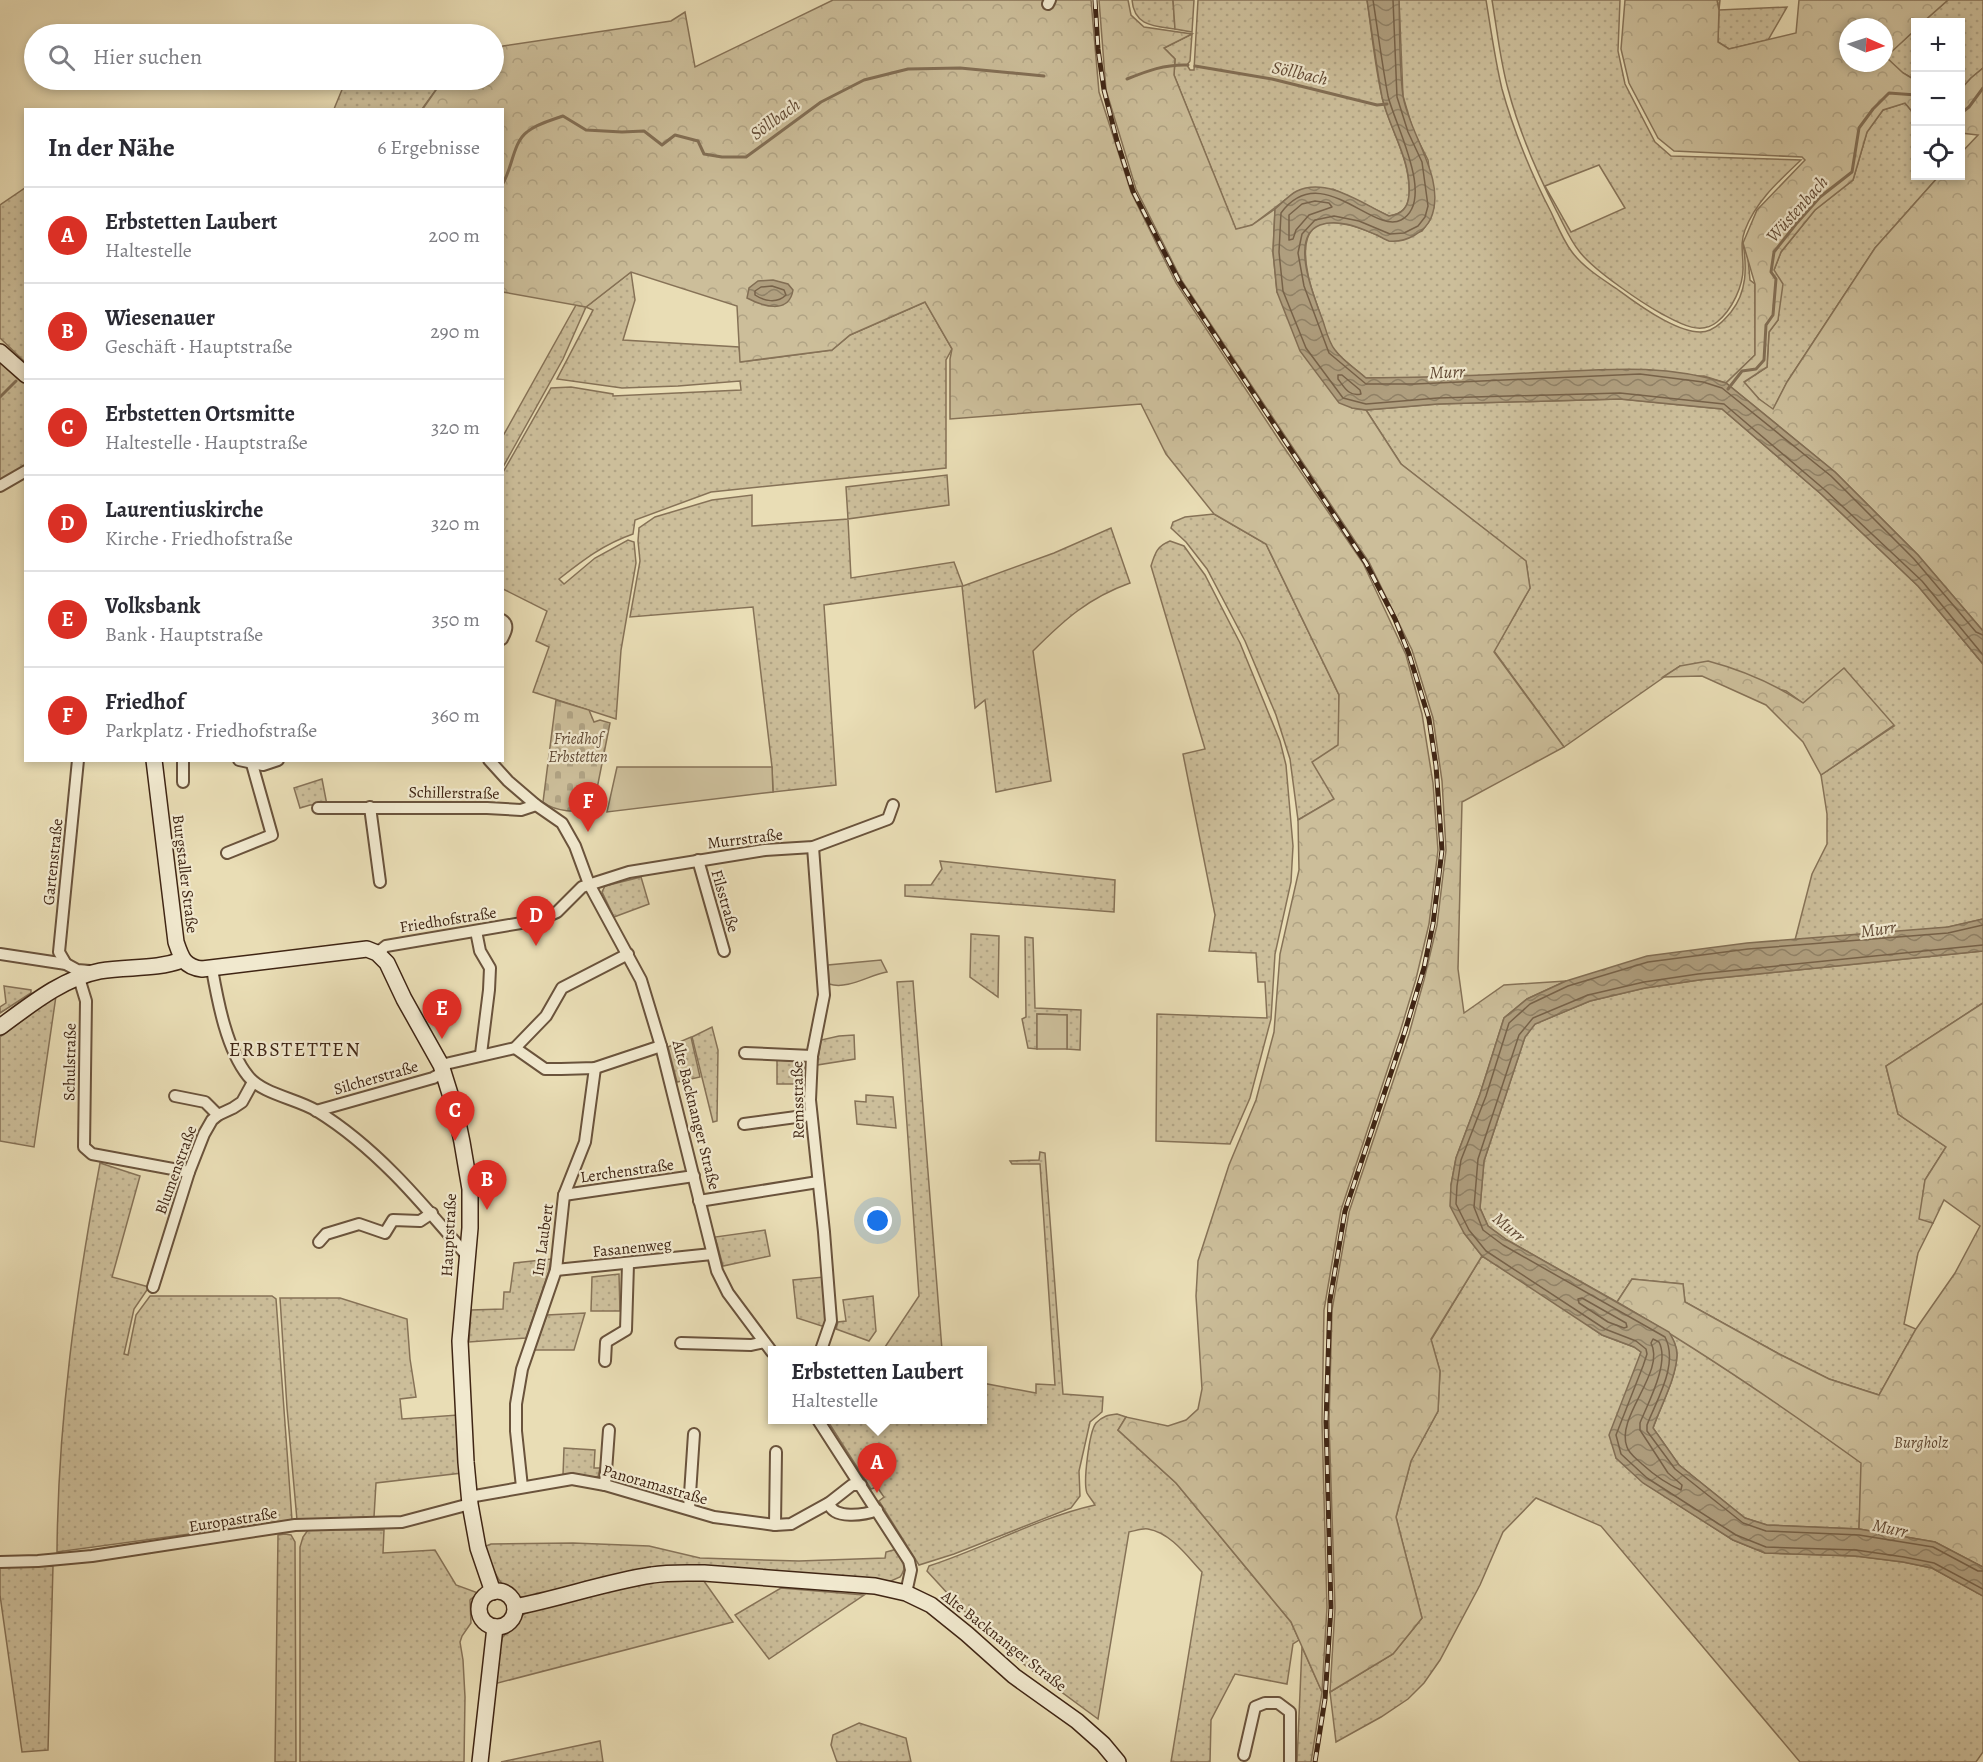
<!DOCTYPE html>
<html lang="de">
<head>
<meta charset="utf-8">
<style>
	:root { --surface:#fff; --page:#f7f7f7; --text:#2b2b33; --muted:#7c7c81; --line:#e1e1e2; --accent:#d93025 }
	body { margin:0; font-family:Alegreya,serif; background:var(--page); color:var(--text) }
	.controls { position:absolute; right:18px; top:18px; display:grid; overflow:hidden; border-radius:0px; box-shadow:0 3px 9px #0003 }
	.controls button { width:54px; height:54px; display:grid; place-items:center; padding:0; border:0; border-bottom:2px solid var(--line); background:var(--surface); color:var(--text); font:30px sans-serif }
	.compass { position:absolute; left:1839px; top:18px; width:54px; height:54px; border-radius:50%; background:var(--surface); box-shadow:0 3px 9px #0003; rotate:93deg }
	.you { position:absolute; left:878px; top:1221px; width:21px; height:21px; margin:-15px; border:4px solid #fff; border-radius:50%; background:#1a73e8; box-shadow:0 0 0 9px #1a73e833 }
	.badge { display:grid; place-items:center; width:39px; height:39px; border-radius:50%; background:var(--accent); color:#fff; font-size:20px; font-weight:700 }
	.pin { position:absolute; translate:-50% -50px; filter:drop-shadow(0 2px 3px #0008) }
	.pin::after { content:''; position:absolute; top:32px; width:21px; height:18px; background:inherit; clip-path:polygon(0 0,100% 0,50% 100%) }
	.popup { position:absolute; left:768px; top:1346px; width:219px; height:78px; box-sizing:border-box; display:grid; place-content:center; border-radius:0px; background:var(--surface); filter:drop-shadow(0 2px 4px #0005); font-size:20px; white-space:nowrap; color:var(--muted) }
	.popup b { font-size:22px; color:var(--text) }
	.popup::after { content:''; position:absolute; left:50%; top:100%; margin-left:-12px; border:12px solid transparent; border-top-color:var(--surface) }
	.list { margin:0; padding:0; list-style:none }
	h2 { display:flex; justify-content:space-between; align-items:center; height:78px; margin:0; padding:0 24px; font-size:26px }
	h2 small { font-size:20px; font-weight:400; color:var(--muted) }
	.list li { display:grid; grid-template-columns:39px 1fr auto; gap:18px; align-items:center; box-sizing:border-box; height:96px; padding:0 24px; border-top:2px solid var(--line) }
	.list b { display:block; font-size:22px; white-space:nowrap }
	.list p { margin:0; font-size:20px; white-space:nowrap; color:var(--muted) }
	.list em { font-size:20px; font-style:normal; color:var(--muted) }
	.icon { flex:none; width:33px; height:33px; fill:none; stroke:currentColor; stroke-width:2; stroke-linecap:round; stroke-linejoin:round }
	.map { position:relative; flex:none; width:1983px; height:1762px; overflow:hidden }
	.search { position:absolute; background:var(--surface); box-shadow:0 3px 9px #0003; left:24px; top:24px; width:480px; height:66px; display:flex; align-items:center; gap:15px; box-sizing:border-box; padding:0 21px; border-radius:33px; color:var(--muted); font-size:22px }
	.panel { position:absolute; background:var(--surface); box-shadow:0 3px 9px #0003; left:24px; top:108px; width:480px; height:654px; border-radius:0px }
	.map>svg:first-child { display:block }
	.grass { fill:url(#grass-dots); stroke:#867257; stroke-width:1.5; fill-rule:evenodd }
	.forest { fill:url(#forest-crowns); stroke:#867257; stroke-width:1.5; fill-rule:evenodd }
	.cemetery { fill:url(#cemetery-stones); stroke:#867257; stroke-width:1.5 }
	.green { fill:#ccbe9a; stroke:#867257; stroke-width:1.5 }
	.water { fill:url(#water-waves); stroke:#826e54; stroke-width:1.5 }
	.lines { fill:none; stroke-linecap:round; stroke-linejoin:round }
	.shore { stroke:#776249; stroke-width:1.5 }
	.stream { stroke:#826e54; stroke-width:3 }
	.street-casing { stroke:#6a533c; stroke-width:14 }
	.secondary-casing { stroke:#3f2514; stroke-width:18 }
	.street { stroke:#f1e9cf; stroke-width:10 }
	.secondary { stroke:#f1e9cf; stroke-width:15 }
	.rail-casing { stroke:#3f2514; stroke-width:5 }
	.rail { stroke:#f1e9cf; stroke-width:3; stroke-dasharray:9; stroke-linecap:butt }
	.labels { text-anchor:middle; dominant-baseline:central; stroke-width:4.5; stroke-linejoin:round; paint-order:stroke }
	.park-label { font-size:16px; font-style:italic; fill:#624b36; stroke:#f1e9cf }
	.street-label { font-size:16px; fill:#3f2514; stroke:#f1e9cf }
	.water-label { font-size:18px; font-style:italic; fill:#614934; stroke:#f1e9cf }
	.quarter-label { font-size:20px; letter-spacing:1.5px; fill:#3f2514; stroke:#f1e9cf }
</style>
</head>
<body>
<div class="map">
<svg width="1983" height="1762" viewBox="0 0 1983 1762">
	<defs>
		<pattern id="grass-dots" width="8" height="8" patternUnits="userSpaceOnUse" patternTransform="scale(1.5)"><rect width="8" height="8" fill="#ccbe9a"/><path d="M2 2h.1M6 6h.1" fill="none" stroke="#b0a384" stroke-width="1.8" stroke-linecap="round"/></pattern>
		<pattern id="forest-crowns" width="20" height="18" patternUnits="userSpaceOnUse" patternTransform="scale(1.5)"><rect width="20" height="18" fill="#ccbe9a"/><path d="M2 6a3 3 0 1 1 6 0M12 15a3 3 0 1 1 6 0" fill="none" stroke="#b0a384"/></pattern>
		<pattern id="cemetery-stones" width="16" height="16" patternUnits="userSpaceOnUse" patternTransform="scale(1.5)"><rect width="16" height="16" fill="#ccbe9a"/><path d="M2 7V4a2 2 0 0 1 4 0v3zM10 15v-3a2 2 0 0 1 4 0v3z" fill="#b0a384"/></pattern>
		<pattern id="water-waves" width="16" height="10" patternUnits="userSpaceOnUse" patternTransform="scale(1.5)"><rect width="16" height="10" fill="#af9e7e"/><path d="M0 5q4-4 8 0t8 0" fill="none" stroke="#908166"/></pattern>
	</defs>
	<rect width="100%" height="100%" fill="#e9ddb5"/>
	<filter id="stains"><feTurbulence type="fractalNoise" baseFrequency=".00333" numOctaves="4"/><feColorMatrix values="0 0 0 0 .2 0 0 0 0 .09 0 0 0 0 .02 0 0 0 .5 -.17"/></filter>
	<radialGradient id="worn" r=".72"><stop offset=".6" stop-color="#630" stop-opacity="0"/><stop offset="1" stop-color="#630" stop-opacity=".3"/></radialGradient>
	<g class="grass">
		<path d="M 1132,0 L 1173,0 L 1175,29 C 1154,26 1134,26 1132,0 Z"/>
		<path d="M 1198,0 L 1367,0 C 1372,33 1375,69 1383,101 C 1392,132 1411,162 1409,195 C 1408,208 1402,214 1389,216 L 1333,189 L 1285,200 L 1252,225 L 1236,230 L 1174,75 L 1175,59 L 1164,48 L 1192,34 L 1190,61 L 1187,65 L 1190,70 L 1194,70 Z"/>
		<path d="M 1399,0 L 1486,0 C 1491,30 1495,60 1502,89 C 1513,129 1532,176 1551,212 C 1557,225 1563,240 1572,252 C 1583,267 1602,279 1617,289 C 1636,303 1686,341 1710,330 C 1719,326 1725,319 1731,312 C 1747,292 1747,268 1743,243 L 1748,258 L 1750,280 L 1755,284 L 1755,355 L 1726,383 L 1704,376 L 1365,378 C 1356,369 1342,360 1334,350 C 1326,339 1321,315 1316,302 C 1307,277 1290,217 1337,223 C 1356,225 1373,233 1390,241 L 1422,231 L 1430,220 L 1434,207 L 1428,160 L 1413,130 L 1403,96 Z"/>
		<path d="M 1492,0 L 1620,0 L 1618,51 L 1625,84 L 1655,142 L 1671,156 L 1801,160 C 1779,181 1756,201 1745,230 C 1740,243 1743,253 1743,266 C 1744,285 1732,310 1717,322 C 1700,336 1679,323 1662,314 C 1642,303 1593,270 1579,251 C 1570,240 1564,225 1557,212 C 1537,173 1519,131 1508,89 C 1500,60 1497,29 1492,0 ZM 1599,165 L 1625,208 L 1571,232 L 1545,186 Z"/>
		<polygon points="1717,0 1720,0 1719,10 1787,7 1768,40 1729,49 1718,42 1719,10"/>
		<polygon points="1948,0 1983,0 1983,68 1971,78 1961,89 1960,22 1923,22"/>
		<polygon points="1915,30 1915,80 1903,73 1885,57"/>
		<polygon points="346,80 443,80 422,109 334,109"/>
		<polygon points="1905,103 1915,115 1916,176 1939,176 1875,248 1787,382 1773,410 1759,399 1744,382 1767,367 1769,332 1778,320 1774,270 1781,252 1815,210 1853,180 1867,132 1883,110"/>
		<polygon points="25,188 25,362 0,338 0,205"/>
		<path d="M 631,272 L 635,300 L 623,340 L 739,347 L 741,362 L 832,350 L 850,335 L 925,302 L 952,349 L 946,360 L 946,468 L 711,492 L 635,520 L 633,534 C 604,544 583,560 559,579 L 564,584 L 595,558 L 628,540 L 634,542 L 636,563 L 621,650 L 616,719 L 533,692 L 549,647 L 536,641 L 547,611 L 503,589 L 502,474 L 551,388 L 571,387 L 613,394 L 613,396 L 741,390 L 740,381 L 678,386 L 622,388 L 557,379 L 593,310 L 586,307 L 563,359 L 503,467 L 503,436 L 576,305 L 586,307 Z"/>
		<polygon points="0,359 26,381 25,467 0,481"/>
		<polygon points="1620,399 1722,409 1821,494 1918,586 1983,664 1983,919 1944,928 1795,940 1812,874 1827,844 1827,814 1821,775 1894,726 1803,703 1786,691 1680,666 1564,747 1494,651 1530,588 1526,562 1401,464 1366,410 1438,404"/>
		<path d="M 947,475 L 949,505 L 848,519 L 851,578 L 954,562 L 963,586 L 1054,553 L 1111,528 L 1130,583 C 1088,598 1064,620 1033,651 L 1051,781 L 996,792 L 985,700 L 975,708 L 962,586 L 824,605 L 836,785 L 773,792 L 772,767 L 753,607 L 630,617 L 640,561 L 638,541 L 639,528 L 655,517 L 712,500 L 752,495 L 752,526 L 848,519 L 846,487 Z"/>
		<polygon points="1214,514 1266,544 1339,695 1339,745 1334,799 1298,820 1290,759 1276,715 1245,641 1207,569 1186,542 1171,528 1173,522 1185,517"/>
		<path d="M 1170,541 L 1184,546 L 1194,560 L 1205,575 L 1240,643 L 1280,741 L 1286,765 L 1293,846 L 1291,882 L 1275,954 L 1271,1019 L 1250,1098 L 1230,1144 L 1156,1141 L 1157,1014 L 1267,1018 L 1265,982 L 1258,982 L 1256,953 L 1209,951 L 1215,915 L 1183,754 L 1205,749 L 1151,566 C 1155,553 1157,546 1170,541 Z"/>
		<polygon points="322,779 327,805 310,805 300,808 294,788"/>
		<polygon points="940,861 1115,880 1114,912 905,896 905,885 931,885 942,869"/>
		<polygon points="641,877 649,904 614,917 602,892 605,886"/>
		<polygon points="971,934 999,936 998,997 970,977"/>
		<polygon points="1025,937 1033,938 1035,1008 1081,1010 1080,1050 1067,1049 1067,1015 1037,1014 1037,1049 1028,1048 1022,1019 1026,1017"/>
		<polygon points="1983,951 1983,1003 1886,1066 1898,1114 1946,1147 1925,1180 1920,1218 1933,1223 1918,1253 1904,1324 1916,1329 1879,1395 1829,1379 1779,1354 1685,1302 1683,1284 1632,1279 1617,1302 1507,1240 1488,1226 1480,1208 1484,1161 1525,1037 1535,1024 1590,1001 1645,988 1699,980"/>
		<polygon points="913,981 942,1350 883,1350 919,1296 897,982"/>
		<polygon points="4,986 31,990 31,993 0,1013 0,1007 6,1003"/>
		<polygon points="56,996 34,1147 0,1141 0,1037"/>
		<polygon points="712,1027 718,1050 717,1121 713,1122 692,1037"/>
		<polygon points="854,1035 855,1059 817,1065 821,1040 839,1036"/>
		<polygon points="691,1037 700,1077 677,1082 668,1047"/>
		<polygon points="777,1060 806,1062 805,1084 777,1084"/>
		<polygon points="866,1095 893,1097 896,1128 857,1124 855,1101 866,1102"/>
		<polygon points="1040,1152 1045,1153 1063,1394 1103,1397 1102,1412 1090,1422 1079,1471 1080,1496 1071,1508 954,1554 919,1565 879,1501 884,1497 877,1487 871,1489 827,1420 982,1420 982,1383 1036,1393 1036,1384 1055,1385 1040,1164 1012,1164 1010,1161 1039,1160"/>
		<path d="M 100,1163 L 140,1176 L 112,1277 L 149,1287 L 134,1309 L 124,1354 L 128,1355 L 136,1315 L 150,1296 L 272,1296 L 276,1299 L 292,1520 L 57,1552 C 58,1421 76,1291 100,1163 Z"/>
		<polygon points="765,1230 770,1256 723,1266 715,1237"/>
		<polygon points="1482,1256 1568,1310 1602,1335 1634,1347 1641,1352 1616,1458 1644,1483 1733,1540 1765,1553 1856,1556 1903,1562 1932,1568 1983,1596 1983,1752 1976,1762 1800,1762 1601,1526 1536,1498 1503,1532 1480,1585 1440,1660 1424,1683 1408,1699 1381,1717 1336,1742 1330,1692 1393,1654 1422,1618 1396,1517 1411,1461 1438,1411 1440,1371 1431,1340"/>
		<polygon points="551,1259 549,1271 526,1338 469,1342 471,1310 503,1309 504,1292 510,1292 514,1263"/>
		<polygon points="619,1274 620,1311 591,1311 592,1277"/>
		<polygon points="824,1277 827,1310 825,1327 797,1318 793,1280"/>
		<polygon points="873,1296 876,1331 869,1341 836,1329 838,1322 846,1321 843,1300"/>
		<polygon points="280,1298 340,1298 407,1319 410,1359 416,1397 400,1399 402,1419 458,1415 462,1473 376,1483 374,1517 297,1520 287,1408"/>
		<polygon points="585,1313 574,1350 534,1350 547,1315"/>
		<path d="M 1669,1332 L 1769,1397 L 1862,1463 L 1859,1529 L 1767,1525 L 1745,1518 L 1679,1465 L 1653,1428 C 1661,1405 1676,1379 1677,1355 C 1677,1346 1673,1339 1669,1332 Z"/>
		<path d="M 1117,1414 L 1126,1417 L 1118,1430 L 1176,1483 L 1291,1622 L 1299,1640 L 1293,1644 L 1287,1684 L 1235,1674 L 1211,1720 L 1210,1762 L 1171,1762 L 1202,1572 C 1187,1556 1171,1533 1148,1529 C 1142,1528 1135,1531 1129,1532 L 1098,1719 L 1014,1657 L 961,1608 L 927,1571 L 929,1566 C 985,1548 1037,1518 1095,1505 C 1093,1501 1089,1497 1087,1493 C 1083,1483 1089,1432 1096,1423 C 1103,1416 1108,1415 1117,1414 Z"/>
		<polygon points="564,1448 595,1450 594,1468 600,1468 598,1477 563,1475"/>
		<polygon points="308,1530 384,1530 383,1553 435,1550 456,1585 478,1593 470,1600 471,1623 462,1636 460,1642 463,1660 465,1697 464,1762 300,1762 300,1547 303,1537"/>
		<polygon points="285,1534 291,1535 295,1542 296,1762 275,1762 278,1535"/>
		<path d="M 573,1543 L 649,1546 L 700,1558 L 799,1561 L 885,1558 L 886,1552 L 897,1549 C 903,1560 908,1566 900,1577 L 891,1581 L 698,1568 L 527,1598 C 501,1595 491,1569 486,1546 L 491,1544 Z"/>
		<polygon points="53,1566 48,1750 22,1752 0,1595 0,1567"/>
		<polygon points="701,1577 733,1622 494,1684 502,1638 524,1614 544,1606 627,1583"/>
		<polygon points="781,1588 864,1595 769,1659 735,1615"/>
		<polygon points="1302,1647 1322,1692 1311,1762 1297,1762"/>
		<polygon points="859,1723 906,1738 911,1762 837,1762 831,1745 833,1735"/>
		<polygon points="600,1741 603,1762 501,1762"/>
	</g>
	<g class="forest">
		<polygon points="833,0 1091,0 1099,92 1131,192 1176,283 1281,443 1363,563 1406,655 1422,714 1433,783 1438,850 1429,924 1416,979 1400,1032 1341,1210 1324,1310 1322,1422 1327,1607 1322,1692 1291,1622 1176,1483 1118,1430 1126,1417 1168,1426 1186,1420 1198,1409 1202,1389 1196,1296 1198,1261 1229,1165 1256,1100 1274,1032 1280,954 1299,870 1298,820 1334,799 1312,762 1338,745 1339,695 1266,544 1214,514 1166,454 1141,404 950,419 950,359 952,349 925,302 850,335 832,350 740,362 737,306 631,272 586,307 503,292 502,110 422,110 443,80 494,80 494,51 503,46 671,21 685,12 695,67"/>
		<polygon points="1099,0 1128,0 1131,15 1144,27 1192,34 1164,48 1175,59 1174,75 1236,229 1252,225 1275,209 1273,252 1277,292 1352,408 1366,410 1401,464 1526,561 1530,588 1494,652 1564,747 1462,802 1458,969 1464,1013 1504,985 1566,981 1527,999 1504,1018 1480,1094 1456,1158 1451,1185 1464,1233 1482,1256 1431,1339 1440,1371 1438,1411 1411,1461 1396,1517 1422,1618 1393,1654 1330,1692 1335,1608 1329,1422 1332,1310 1349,1212 1409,1034 1424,980 1437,925 1446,850 1442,781 1433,718 1412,650 1369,562 1182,281 1136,189 1106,90"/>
		<polygon points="1173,0 1194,0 1192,32 1175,29"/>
		<path d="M 1625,0 L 1717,0 L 1719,10 L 1718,42 L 1729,49 L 1796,33 L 1799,0 L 1948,0 L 1923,22 L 1916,22 L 1915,30 L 1886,57 L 1903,73 L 1915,80 L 1915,115 L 1905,103 L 1883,110 L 1867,132 L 1853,180 L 1815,210 L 1781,252 L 1774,270 L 1783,284 L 1778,320 L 1769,332 L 1767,367 L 1744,382 L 1759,399 L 1773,409 L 1787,382 L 1875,248 L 1939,176 L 1960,176 L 1961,153 L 1978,135 L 1961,133 L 1961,89 L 1971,78 L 1983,68 L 1983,631 L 1918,555 L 1835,472 L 1726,383 L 1755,355 L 1755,284 L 1743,243 L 1757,210 L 1805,160 L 1802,157 L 1674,151 L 1658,138 L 1629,83 L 1621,49 ZM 1848,27 L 1884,27 L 1884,63 L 1848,63 Z"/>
		<path d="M 1708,661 C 1742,670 1773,683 1803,703 L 1844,668 L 1894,725 L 1821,775 L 1803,742 L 1766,705 L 1702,676 L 1663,677 L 1680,666 Z"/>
		<path d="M 1983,1003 L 1983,1567 L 1935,1542 L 1859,1529 L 1861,1463 C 1782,1406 1702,1351 1617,1302 L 1632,1279 L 1683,1284 L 1685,1302 L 1779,1354 L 1829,1379 L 1879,1395 L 1916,1329 L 1955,1273 L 1980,1226 L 1944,1200 L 1933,1223 L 1919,1219 L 1925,1180 L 1946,1147 L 1898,1114 L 1886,1066 Z"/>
	</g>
	<path class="cemetery" d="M 556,700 L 589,710 L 594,722 L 600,720 L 610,723 L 593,809 C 575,812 558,813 543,802 Z"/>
	<g class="green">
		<polygon points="617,767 772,767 773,792 607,812"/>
		<path d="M 881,960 L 887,972 C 869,975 848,990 829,984 L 828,965 Z"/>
		<polygon points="1037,1014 1067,1015 1067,1049 1037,1049"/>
	</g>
	<g class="water">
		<path d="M 1367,0 L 1399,0 C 1400,30 1399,66 1403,96 C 1409,134 1447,179 1431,218 C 1425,232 1406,243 1389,241 C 1386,240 1381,237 1377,235 C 1360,228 1339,218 1320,225 C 1288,237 1315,299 1323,321 C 1326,330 1329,343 1335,350 C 1343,361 1356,369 1366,378 C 1427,378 1488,375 1549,372 C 1610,369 1666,364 1726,383 L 1835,472 L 1918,555 L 1983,631 L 1983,664 L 1918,586 L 1821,494 L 1722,409 L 1620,399 L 1438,404 L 1366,410 L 1352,408 L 1339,403 L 1300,351 L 1277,292 L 1273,252 L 1275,209 C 1281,204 1289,195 1297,191 C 1327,177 1363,204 1389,216 C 1402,214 1408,208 1409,195 C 1412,160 1389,129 1382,97 C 1376,65 1372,32 1367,0 Z"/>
		<path d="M 773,280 L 788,284 L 793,290 C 789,315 762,306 747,298 L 749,288 L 758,281 Z"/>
		<path d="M 1983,919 L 1983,951 L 1699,980 L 1645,988 L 1590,1001 L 1535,1024 L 1525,1037 L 1484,1161 L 1480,1208 L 1488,1226 L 1507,1240 L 1669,1332 C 1673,1339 1677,1346 1677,1355 C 1676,1379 1661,1405 1653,1428 L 1679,1465 L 1745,1518 L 1767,1525 L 1859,1529 L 1935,1542 L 1983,1567 L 1983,1596 L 1932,1568 L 1903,1562 L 1855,1556 L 1765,1553 L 1733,1540 L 1643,1483 L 1616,1458 L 1609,1435 L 1641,1352 L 1634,1347 L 1602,1335 L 1482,1256 L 1464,1233 L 1450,1206 L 1451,1185 L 1456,1158 L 1480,1094 L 1504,1018 L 1527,999 L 1566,981 L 1647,956 L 1747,943 L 1948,927 Z"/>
	</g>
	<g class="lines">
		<g class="shore">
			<path d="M 1373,0 C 1378,32 1382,64 1388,96 C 1394,123 1437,201 1401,220 C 1373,235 1321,159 1281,213 L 1279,252 L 1283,291 L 1306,348 L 1343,398 L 1366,404 L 1438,398 L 1620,393 L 1724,404 L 1825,490 L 1922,581 L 1983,655"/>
			<polyline points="1393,0 1397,97 1408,132 1422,162 1428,206 1425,217 1418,226 1404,233 1390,234 1359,221 1334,216 1315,220 1302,234 1298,253 1304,286 1329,353 1366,384 1415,384 1640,374 1703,382 1722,388 1831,476 1914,559 1976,632 1983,635"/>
			<polygon points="1315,201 1329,203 1332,207 1309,215 1296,230 1293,239 1289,240 1289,215 1302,204"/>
			<path d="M 772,286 L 784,290 L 786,295 C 777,304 764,301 755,295 L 755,291 L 761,287 Z"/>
			<path d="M 1338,375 L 1342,375 L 1360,390 L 1361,394 C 1349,397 1344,387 1338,379 Z"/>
			<polyline points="1983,925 1948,933 1748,949 1648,962 1568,986 1530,1004 1509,1023 1486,1096 1461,1160 1457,1186 1456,1204 1469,1230 1486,1251 1605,1329 1636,1341 1646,1349 1647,1354 1643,1366 1616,1435 1621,1454 1647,1478 1736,1535 1766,1547 1856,1550 1904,1557 1934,1563 1983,1589"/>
			<path d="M 1983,945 L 1698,974 L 1644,982 L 1588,995 L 1533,1018 L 1519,1035 L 1478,1159 L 1474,1207 L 1483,1230 L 1503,1245 L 1665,1337 C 1679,1364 1657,1399 1647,1425 L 1647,1431 L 1675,1469 L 1743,1523 L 1766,1531 L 1859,1535 L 1933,1547 L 1978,1571 L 1983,1571"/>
			<polygon points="1582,1298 1626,1323 1627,1327 1624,1328 1608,1322 1579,1303 1578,1299"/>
			<path d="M 1653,1339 L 1659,1342 C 1670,1363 1648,1403 1640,1423 L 1640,1430 L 1668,1473 L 1682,1485 L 1681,1490 C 1667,1484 1653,1474 1642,1464 C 1637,1459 1629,1454 1627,1447 C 1615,1417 1666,1372 1651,1343 Z"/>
		</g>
		<g class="stream">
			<polyline points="1195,66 1272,79 1377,105 1387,104"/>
			<path d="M 1127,79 C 1147,71 1165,64 1188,65"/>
			<polyline points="1960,114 1969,107 1983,88"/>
			<path d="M 502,185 C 512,170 513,142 527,132 C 536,124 552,120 563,116 L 586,130 L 622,132 L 644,131 L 662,145 L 675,135 L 698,141 L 704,154 L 722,157 L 746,157 L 821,102 L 864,80 L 908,69 L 960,68 L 1044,76"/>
			<polyline points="1728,389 1742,371 1756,369 1764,360 1766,325 1773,315 1776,279 1771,272 1774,252 1796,224 1820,197 1852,172 1859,128 1873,109 1889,93 1916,95"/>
			<polyline points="0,397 16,381"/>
		</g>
		<defs>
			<g id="street">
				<polyline points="1048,4 1050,0"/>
				<polyline points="0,486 26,471"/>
				<path d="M 502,620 C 510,625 505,633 502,639"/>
				<polyline points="239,760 263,765 278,760"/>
				<polyline points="489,760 508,781 536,805 562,823 575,846 589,884 641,980 661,1046 717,1271 728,1293 772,1352"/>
				<polyline points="183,782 183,760"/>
				<polyline points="370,807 380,882"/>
				<polyline points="318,808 487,808 521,810 536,805"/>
				<polyline points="813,847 824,995 812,1056 810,1100 824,1232 831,1321 821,1350"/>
				<polyline points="227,853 272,835 252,764"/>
				<polyline points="698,860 724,951"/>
				<polyline points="476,931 480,951 490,968 489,990 481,1054"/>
				<polyline points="377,953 386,946 539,920 557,912 582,887 629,872 765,850 813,847 888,819 893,805"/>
				<polyline points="0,954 66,964 77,970 90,971"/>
				<polyline points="66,964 59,952 78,760"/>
				<path d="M 212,969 C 218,1003 227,1050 248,1076 C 262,1094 298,1099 317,1111 C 377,1148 423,1204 468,1257"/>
				<polyline points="79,978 86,1001 84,1147 92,1154 189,1172"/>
				<polyline points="515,1048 545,1069 561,1069 595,1068 661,1046"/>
				<polyline points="745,1053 812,1056"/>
				<polyline points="441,1065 515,1048 546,1016 562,988 628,954"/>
				<polyline points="175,1096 205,1102 218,1115"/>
				<polyline points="316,1111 433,1078 444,1072"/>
				<polyline points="744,1124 811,1115"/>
				<polyline points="564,1195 694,1176"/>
				<polyline points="699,1201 818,1182"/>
				<polyline points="319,1242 326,1234 359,1224 385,1233 393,1220 420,1221 432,1213"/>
				<polyline points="556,1270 712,1254"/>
				<polyline points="153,1287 189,1172 204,1134 212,1120 218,1115 233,1108 242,1102 253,1082"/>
				<polyline points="681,1343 751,1345 764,1342"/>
				<polyline points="605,1361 606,1342 626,1330 628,1264"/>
				<polyline points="818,1420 909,1561 911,1570 906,1593"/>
				<polyline points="605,1485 609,1430"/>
				<polyline points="522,1487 516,1431 516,1404 522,1369 556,1270 564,1195 585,1142 595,1068"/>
				<polyline points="469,1497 572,1479 605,1485 714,1517 775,1525 791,1524 829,1503 852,1485 861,1485"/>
				<path d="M 829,1503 C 833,1520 865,1515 877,1510"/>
				<polyline points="689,1509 694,1434"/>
				<polyline points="775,1525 776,1452"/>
				<polyline points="0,1562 38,1561 92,1556 295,1525 402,1522 470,1504"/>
				<polyline points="1244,1755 1255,1707 1265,1703 1278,1703 1290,1712 1290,1762"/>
			</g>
			<g id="secondary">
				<polyline points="0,352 26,375"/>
				<path d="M 154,760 L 176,942 C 181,957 184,967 202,969 L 367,949 L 377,953 L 387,963 L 404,999 L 441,1065 L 456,1113 L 462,1142 L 470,1189 L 470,1228 L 460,1341 L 466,1462 L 470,1504 L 478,1548 L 493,1592"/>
				<path d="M 0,1027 C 30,1005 63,978 100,971 C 128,966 155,970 182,960"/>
				<circle cx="497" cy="1609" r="18"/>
				<path d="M 515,1607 C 561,1598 606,1582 652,1575 C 669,1572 687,1573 704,1573 L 875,1586 L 906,1593 L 931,1605 L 967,1634 L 1014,1676 L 1077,1721 L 1103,1744 L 1118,1762"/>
				<polyline points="480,1762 495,1627"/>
			</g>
		</defs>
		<use href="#street" class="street-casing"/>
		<use href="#secondary" class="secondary-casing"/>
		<use href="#street" class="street"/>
		<use href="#secondary" class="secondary"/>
		<defs>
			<polyline id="rail" points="1095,0 1098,49 1104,90 1117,141 1133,191 1179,281 1366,563 1395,619 1409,654 1429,719 1436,766 1442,850 1433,924 1424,968 1405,1031 1345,1211 1330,1300 1326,1422 1331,1607 1325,1699 1315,1762"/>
		</defs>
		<use href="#rail" class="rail-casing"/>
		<use href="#rail" class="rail"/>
	</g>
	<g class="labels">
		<g class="park-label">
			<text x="578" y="739">Friedhof<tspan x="578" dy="18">Erbstetten</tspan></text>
			<text x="1921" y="1443">Burgholz</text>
		</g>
		<g class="street-label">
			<text transform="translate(454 793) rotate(1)">Schillerstraße</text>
			<text transform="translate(745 839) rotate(-7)">Murrstraße</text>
			<text transform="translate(53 862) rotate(-84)">Gartenstraße</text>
			<text transform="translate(185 874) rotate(83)">Burgstaller Straße</text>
			<text transform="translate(725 901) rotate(74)">Filsstraße</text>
			<text transform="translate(448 920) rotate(-9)">Friedhofstraße</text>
			<text transform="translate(70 1062) rotate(-89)">Schulstraße</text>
			<text transform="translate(376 1078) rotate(-16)">Silcherstraße</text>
			<text transform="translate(798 1100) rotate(-91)">Remsstraße</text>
			<text transform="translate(696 1115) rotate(76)">Alte Backnanger Straße</text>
			<text transform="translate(176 1170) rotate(-70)">Blumenstraße</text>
			<text transform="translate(627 1171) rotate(-8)">Lerchenstraße</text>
			<text transform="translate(449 1235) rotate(-87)">Hauptstraße</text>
			<text transform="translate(543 1240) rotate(-82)">Im Laubert</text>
			<text transform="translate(632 1248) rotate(-6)">Fasanenweg</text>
			<text transform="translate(655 1485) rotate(16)">Panoramastraße</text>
			<text transform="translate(233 1520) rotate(-9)">Europastraße</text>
			<text transform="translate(1004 1641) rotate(38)">Alte Backnanger Straße</text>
		</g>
		<g class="water-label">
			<text transform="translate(1300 73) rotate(13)">Söllbach</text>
			<text transform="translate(775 119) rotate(-36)">Söllbach</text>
			<text transform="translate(1797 209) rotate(-48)">Wüstenbach</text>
			<text transform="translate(1447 372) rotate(-2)">Murr</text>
			<text transform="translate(1878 929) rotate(-8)">Murr</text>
			<text transform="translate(1509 1227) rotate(40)">Murr</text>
			<text transform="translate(1890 1528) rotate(12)">Murr</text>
		</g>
		<g class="quarter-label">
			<text x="295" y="1049">ERBSTETTEN</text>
		</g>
	</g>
	<rect width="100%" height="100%" filter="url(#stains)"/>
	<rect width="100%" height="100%" fill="url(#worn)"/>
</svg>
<div class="controls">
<button>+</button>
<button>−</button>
<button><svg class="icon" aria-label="locate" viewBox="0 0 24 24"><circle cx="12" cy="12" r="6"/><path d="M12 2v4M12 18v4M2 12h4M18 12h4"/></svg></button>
</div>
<svg class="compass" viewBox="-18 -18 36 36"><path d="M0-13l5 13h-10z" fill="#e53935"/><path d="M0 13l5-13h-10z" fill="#7c7c81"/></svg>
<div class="you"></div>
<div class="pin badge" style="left:877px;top:1493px">A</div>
<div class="popup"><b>Erbstetten Laubert</b>Haltestelle</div>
<div class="pin badge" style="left:487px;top:1210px">B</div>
<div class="pin badge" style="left:455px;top:1141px">C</div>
<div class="pin badge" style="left:536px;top:946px">D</div>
<div class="pin badge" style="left:442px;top:1039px">E</div>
<div class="pin badge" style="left:588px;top:832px">F</div>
<div class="search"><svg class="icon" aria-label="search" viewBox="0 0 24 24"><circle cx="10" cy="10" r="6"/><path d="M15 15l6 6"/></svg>Hier suchen</div>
<section class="panel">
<h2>In der Nähe<small>6 Ergebnisse</small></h2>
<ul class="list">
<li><span class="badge">A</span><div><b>Erbstetten Laubert</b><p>Haltestelle</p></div><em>200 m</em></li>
<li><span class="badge">B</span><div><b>Wiesenauer</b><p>Geschäft · Hauptstraße</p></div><em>290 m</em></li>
<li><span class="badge">C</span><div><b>Erbstetten Ortsmitte</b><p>Haltestelle · Hauptstraße</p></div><em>320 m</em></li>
<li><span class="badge">D</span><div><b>Laurentiuskirche</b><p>Kirche · Friedhofstraße</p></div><em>320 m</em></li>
<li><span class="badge">E</span><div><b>Volksbank</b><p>Bank · Hauptstraße</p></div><em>350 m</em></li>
<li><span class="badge">F</span><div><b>Friedhof</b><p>Parkplatz · Friedhofstraße</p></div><em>360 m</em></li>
</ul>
</section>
</div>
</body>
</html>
